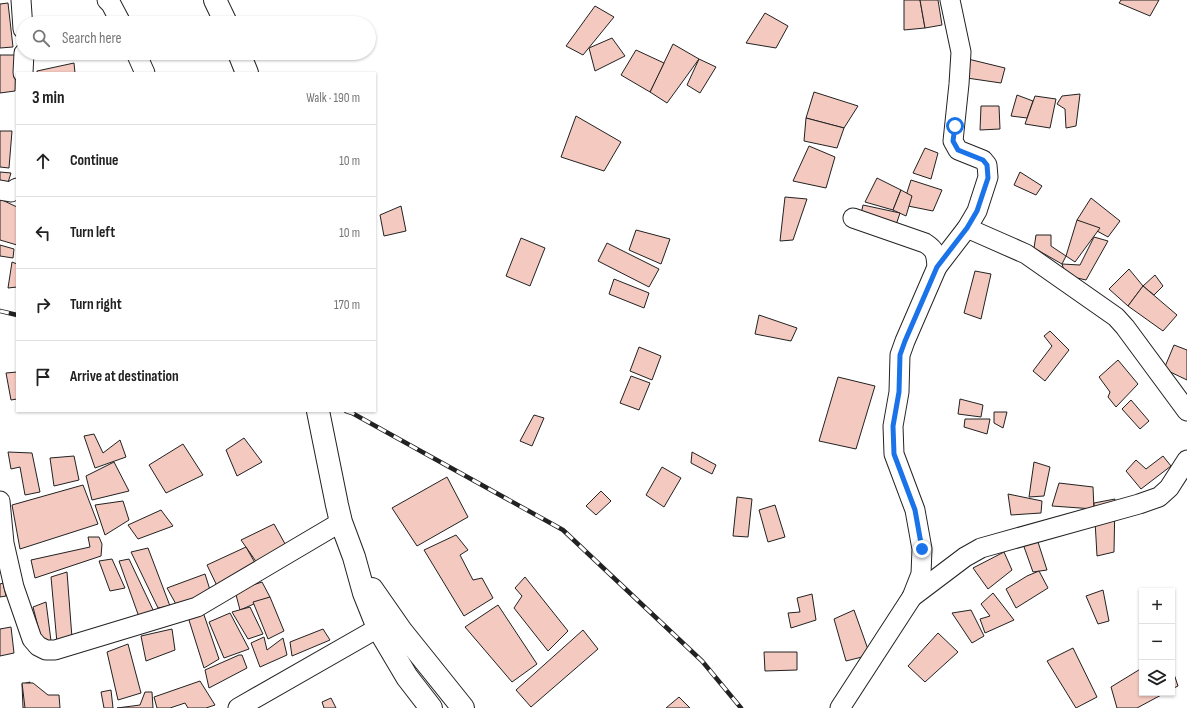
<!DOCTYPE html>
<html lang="en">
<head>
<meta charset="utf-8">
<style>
	:root { --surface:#fff; --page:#f2f2f2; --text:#222; --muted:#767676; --line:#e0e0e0 }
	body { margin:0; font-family:"Sofia Sans Condensed",sans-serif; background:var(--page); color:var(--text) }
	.controls { position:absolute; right:12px; bottom:12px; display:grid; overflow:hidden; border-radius:0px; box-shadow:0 1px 3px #0004 }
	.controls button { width:36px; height:36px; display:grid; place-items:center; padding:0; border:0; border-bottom:1px solid var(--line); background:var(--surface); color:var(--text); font:20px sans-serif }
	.stop { position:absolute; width:12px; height:12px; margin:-9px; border:3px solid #1a73e8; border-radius:50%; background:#fff }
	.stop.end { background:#1a73e8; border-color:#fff; box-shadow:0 1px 4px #0008 }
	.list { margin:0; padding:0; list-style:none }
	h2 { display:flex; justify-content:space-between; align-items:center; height:52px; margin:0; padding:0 16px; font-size:17px }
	h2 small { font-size:13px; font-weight:400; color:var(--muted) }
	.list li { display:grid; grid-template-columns:26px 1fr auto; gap:12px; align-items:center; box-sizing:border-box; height:72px; padding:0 16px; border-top:1px solid var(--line) }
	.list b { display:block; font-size:15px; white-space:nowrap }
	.list em { font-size:13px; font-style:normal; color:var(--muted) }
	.icon { flex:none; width:22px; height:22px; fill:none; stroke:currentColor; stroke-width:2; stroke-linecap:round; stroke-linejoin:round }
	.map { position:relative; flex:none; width:1187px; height:708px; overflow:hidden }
	.search { position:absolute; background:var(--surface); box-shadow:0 1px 3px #0004; left:16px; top:16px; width:360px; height:44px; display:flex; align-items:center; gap:10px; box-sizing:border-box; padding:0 14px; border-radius:22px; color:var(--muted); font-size:15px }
	.panel { position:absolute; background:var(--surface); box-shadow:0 1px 3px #0004; left:16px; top:72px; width:360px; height:340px; border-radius:0px }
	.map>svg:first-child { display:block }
	.building { fill:#f3c9c0; stroke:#222 }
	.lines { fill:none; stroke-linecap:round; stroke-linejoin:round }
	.minor-casing { stroke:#222; stroke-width:21 }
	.major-casing { stroke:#222; stroke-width:24 }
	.minor { stroke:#fff; stroke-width:19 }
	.major { stroke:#fff; stroke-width:22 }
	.rail-casing { stroke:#222; stroke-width:4.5 }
	.rail { stroke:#fff; stroke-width:3; stroke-dasharray:9; stroke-linecap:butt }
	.route { stroke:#1a73e8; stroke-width:5 }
</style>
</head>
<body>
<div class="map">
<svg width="1187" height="708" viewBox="0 0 1187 708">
	<rect width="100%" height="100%" fill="#fff"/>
	<g class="building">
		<polygon points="904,0 920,0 925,28 904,30"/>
		<polygon points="920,0 938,0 942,25 925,28"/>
		<polygon points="1121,0 1159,0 1150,16 1119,3"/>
		<polygon points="8,3 13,47 0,48 0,4"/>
		<polygon points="595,6 614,17 583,55 566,46"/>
		<polygon points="765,13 788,26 776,48 746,43"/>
		<polygon points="612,38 625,56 595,71 589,48"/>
		<polygon points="673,44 699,59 667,103 650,92"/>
		<polygon points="636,50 664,63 650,92 621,75"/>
		<polygon points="0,55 16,55 15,91 0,93"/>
		<polygon points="699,59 716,67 700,93 687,85"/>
		<polygon points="968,59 1005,68 1001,83 960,77"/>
		<polygon points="74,63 75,73 37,73 37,71"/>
		<polygon points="814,92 858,106 844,128 806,118"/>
		<polygon points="1080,94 1076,126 1066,128 1065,109 1057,104 1062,96"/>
		<polygon points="1017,95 1033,101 1027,118 1011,116"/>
		<polygon points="1035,96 1056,99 1050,128 1025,124"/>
		<polygon points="981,106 999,106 1000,129 980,130"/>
		<polygon points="576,116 621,142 604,171 561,157"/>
		<polygon points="806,118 844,128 837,148 804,141"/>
		<polygon points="0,131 12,131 9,168 0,167"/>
		<polygon points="809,146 835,157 826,188 793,181"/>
		<polygon points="925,148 938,153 931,179 913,173"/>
		<polygon points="0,172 11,173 6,189 0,187"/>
		<polygon points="1020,172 1042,186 1036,195 1014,185"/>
		<polygon points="877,178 901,190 893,210 865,202"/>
		<polygon points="911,180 942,190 933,211 903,205"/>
		<polygon points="901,190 912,196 906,216 893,210"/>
		<polygon points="785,197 807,199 793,240 780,241"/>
		<polygon points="1091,198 1120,221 1108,237 1077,220"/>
		<polygon points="0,199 17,207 17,245 0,240"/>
		<polygon points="863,205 900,213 895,228 861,214"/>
		<polygon points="401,206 406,231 384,236 380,215"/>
		<polygon points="1077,220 1100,228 1075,262 1066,256"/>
		<polygon points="636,230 670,239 661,264 629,250"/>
		<polygon points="1036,235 1051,235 1051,246 1066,256 1062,264 1034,248"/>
		<polygon points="1094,237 1108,241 1086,280 1073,277 1064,270 1062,264 1080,265"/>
		<polygon points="521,238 545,248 530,286 506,276"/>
		<polygon points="607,243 659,269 649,287 598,261"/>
		<polygon points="0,245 14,249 13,258 0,256"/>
		<polygon points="12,262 17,264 17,287 8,288"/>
		<polygon points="1129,269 1143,286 1128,306 1109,289"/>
		<polygon points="975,271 991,274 981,319 964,313"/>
		<polygon points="1155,275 1163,286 1154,295 1143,286"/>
		<polygon points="614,279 649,293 644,308 609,294"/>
		<polygon points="1143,286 1177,315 1163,331 1128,306"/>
		<polygon points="759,315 797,328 791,341 755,334"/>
		<polygon points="1050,331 1069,350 1045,381 1033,371 1052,346 1044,336"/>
		<polygon points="1174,345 1187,350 1187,380 1164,369"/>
		<polygon points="639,347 661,356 652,380 630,371"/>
		<polygon points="1118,360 1138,384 1116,407 1108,397 1110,392 1099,377"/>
		<polygon points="17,372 17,399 11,400 6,373"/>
		<polygon points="631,376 650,383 639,410 620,403"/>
		<polygon points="838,377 875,386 856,449 819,441"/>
		<polygon points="960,399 983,405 981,417 958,414"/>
		<polygon points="1131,400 1149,421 1140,429 1122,409"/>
		<polygon points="994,412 1007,412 1003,428 994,423"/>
		<polygon points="534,415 544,418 532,446 520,441"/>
		<polygon points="965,419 990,419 987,434 964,427"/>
		<polygon points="94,434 103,453 120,440 126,457 95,468 84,436"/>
		<polygon points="244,438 262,462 237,476 226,450"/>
		<polygon points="183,444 203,475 166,493 149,465"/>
		<polygon points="8,452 32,453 40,492 25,495 20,467 11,469"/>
		<polygon points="692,452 716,465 712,474 691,463"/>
		<polygon points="74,456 79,480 54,486 50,458"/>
		<polygon points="1163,456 1171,466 1141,489 1126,471 1136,460 1146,469"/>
		<polygon points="114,462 129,491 92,500 86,476"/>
		<polygon points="1034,462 1050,467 1044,496 1029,497"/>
		<polygon points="662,467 681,478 664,507 646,495"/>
		<polygon points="447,477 468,517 417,546 392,508"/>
		<polygon points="1059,483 1093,487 1094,509 1052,506"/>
		<polygon points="83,485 98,524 20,549 12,505"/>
		<polygon points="601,491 611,501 596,515 586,506"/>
		<polygon points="1008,494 1042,501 1041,513 1011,515"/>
		<polygon points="737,497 752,499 748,537 733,536"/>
		<polygon points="1115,499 1114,552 1097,556 1094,503"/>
		<polygon points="123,501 129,520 105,535 95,505"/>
		<polygon points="775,505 785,537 768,542 759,510"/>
		<polygon points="161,510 173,526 138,539 128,525"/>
		<polygon points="274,524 289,551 262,570 241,540"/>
		<polygon points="456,535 468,550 460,555 473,580 482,578 493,598 464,616 424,550"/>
		<polygon points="88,537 99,537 102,544 101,556 35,578 31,560 90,547"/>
		<polygon points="1037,539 1047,570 1033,572 1023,544"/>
		<polygon points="246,547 258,568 218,588 207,565"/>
		<polygon points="148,548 170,606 158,608 131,552"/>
		<polygon points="1004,552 1012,570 988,589 973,568"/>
		<polygon points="112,559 125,588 110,591 99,561"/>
		<polygon points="129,559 155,614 139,617 119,561"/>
		<polygon points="1039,571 1048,588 1016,608 1006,589 1027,576"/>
		<polygon points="67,572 72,638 57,643 51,577"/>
		<polygon points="205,574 211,593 177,606 167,588"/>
		<polygon points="525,577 568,631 548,651 514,608 522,596 515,588"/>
		<polygon points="262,582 270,597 240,610 235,591"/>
		<polygon points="3,583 6,596 0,597 0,584"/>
		<polygon points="1103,590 1109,621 1098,624 1086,596"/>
		<polygon points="993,593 1014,620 985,633 980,619 990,616 981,604"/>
		<polygon points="812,594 816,620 791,628 788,613 800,612 797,598"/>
		<polygon points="270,597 284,631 268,639 253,602"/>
		<polygon points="46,602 51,641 42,642 33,607"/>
		<polygon points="498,605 537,664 512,682 465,627"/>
		<polygon points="250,607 263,634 248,639 232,612"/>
		<polygon points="854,610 870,655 846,661 834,619"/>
		<polygon points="971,610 984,636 972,643 952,613"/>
		<polygon points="203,612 219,659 204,668 188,617"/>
		<polygon points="230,613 249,649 224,658 209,622"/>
		<polygon points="11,627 14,653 0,656 0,629"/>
		<polygon points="172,629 175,650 146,661 141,636"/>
		<polygon points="323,629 330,640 292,656 290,642"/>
		<polygon points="583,630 598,649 531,707 516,690"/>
		<polygon points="938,633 958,652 925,682 908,666"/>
		<polygon points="264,637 267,650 283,638 287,655 260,667 251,643"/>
		<polygon points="128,644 141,693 118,700 107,652"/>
		<polygon points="1073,648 1097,697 1076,708 1047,661"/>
		<polygon points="764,652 797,652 797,670 765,671"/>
		<polygon points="239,655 242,655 247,668 209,688 205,670"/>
		<polygon points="1142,668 1142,693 1165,693 1137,708 1117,708 1111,687"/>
		<polygon points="1172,668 1178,686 1172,689"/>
		<polygon points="200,681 215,705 206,708 188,708 185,703 170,708 157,708 154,697"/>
		<polygon points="30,682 32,708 23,708 22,684"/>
		<polygon points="22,683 33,683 48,695 59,695 60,708 25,708"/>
		<polygon points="111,690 113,708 104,708 101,692"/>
		<polygon points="145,692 152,692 153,708 117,708 140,705"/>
		<polygon points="679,697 690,708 666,708"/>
		<polygon points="331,698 336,708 324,708 322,702"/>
	</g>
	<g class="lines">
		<defs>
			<g id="minor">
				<polyline points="21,0 23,29"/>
				<polyline points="107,0 111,4 121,23"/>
				<polyline points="136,53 145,73"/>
				<polyline points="23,73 24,53"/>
				<polyline points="0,190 11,192 17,188"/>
				<polyline points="967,228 1026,254 1116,317 1125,327 1187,411"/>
				<polyline points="937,267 967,228 977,211 988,177 987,165 983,160 958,150 953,141 959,84 961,52 950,0"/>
				<polyline points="0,501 4,543 14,587 32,639 38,646 46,650 55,650 197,607 341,522"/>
				<polyline points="912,597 965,557 981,548 1139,504 1159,497 1169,488 1187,460"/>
				<polyline points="238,708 378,628"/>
				<path d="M 840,708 L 912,597 L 921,574 L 922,549 L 915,510 L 894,454 L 893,426 L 899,392 L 900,355 L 905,341 L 937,267 C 936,254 936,250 925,243 L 853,218"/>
			</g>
			<g id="major">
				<polyline points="215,0 226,23"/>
				<polyline points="239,53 247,73"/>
				<polyline points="318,411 337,505 341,522 354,557 364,593 378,628 407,677 431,708"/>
				<polyline points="372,589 402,632 463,708"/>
			</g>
		</defs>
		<use href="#minor" class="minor-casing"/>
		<use href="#major" class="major-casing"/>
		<use href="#minor" class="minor"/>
		<use href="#major" class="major"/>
		<defs>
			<g id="rail">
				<polyline points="0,311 17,315"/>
				<polyline points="346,411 352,413 563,530 702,661 741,708"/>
			</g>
		</defs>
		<use href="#rail" class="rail-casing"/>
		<use href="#rail" class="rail"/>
	</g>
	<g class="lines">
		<polyline class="route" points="922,549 915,510 894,454 893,426 899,392 900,355 905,341 937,267 967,228 977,211 988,178 987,165 983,160 958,150 953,141 955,126"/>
	</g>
</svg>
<div class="controls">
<button>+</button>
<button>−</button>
<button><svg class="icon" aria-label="layers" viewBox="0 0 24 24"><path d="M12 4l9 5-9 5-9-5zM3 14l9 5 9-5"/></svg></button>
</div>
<div class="stop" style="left:955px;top:126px"></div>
<div class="stop end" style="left:922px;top:549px"></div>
<div class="search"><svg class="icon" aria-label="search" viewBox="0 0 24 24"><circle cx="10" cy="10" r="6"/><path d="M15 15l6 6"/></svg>Search here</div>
<section class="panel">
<h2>3 min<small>Walk · 190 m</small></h2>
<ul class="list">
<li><svg class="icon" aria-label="ahead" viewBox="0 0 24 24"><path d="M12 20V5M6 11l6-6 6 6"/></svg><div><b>Continue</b></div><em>10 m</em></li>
<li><svg class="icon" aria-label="left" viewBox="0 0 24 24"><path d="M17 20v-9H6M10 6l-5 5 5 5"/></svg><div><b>Turn left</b></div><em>10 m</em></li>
<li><svg class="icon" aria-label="right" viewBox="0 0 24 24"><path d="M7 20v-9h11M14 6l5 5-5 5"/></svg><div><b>Turn right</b></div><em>170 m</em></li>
<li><svg class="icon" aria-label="arrive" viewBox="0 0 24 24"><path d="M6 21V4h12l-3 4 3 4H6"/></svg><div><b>Arrive at destination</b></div></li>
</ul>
</section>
</div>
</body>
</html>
